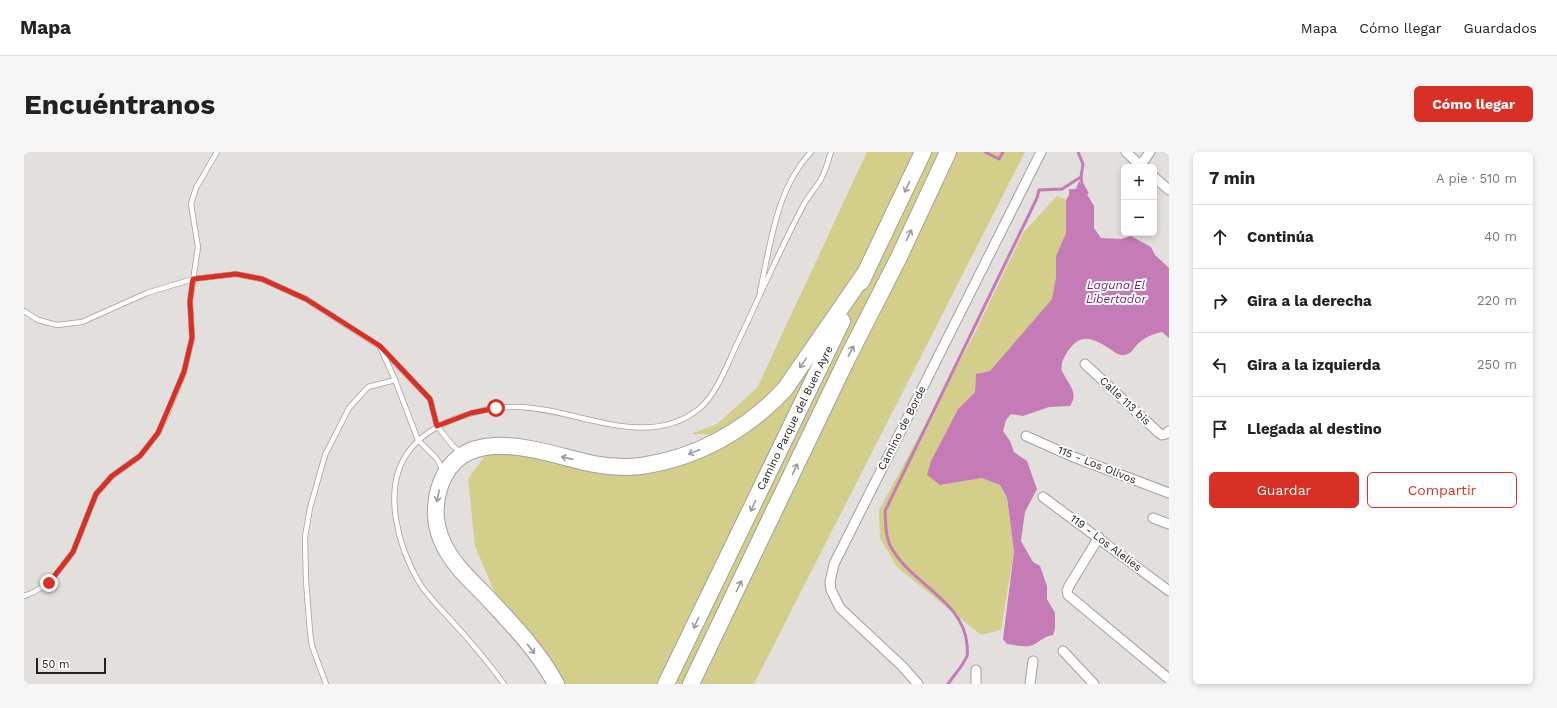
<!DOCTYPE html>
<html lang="es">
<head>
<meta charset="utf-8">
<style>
	:root { --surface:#fff; --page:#f6f6f6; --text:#222; --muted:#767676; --line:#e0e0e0; --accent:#d93025 }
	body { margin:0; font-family:"Work Sans",sans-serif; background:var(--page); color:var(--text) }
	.controls { position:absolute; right:12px; top:12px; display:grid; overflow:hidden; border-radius:6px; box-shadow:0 2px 6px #0003 }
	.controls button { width:36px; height:36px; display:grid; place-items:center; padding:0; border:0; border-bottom:1px solid var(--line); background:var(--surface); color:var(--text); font:20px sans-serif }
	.scale { position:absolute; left:12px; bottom:10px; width:70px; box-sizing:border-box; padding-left:4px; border:2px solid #222120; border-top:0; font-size:11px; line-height:14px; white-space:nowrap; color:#222120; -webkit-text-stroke:3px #fff; paint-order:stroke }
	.stop { position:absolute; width:12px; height:12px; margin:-9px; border:3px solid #d93025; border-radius:50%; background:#fff }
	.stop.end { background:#d93025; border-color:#fff; box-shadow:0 1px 4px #0008 }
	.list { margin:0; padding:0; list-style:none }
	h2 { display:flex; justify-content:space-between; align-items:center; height:52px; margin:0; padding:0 16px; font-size:17px }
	h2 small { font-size:13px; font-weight:400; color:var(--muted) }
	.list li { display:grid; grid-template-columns:26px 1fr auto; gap:12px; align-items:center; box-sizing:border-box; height:64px; padding:0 16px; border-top:1px solid var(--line) }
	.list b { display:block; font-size:15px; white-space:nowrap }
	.list em { font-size:13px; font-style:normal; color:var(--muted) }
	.actions { display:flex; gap:8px; padding:12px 16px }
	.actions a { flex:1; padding:9px 0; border:1px solid var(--accent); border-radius:6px; text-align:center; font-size:14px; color:var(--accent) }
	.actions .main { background:var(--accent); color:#fff }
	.icon { flex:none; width:22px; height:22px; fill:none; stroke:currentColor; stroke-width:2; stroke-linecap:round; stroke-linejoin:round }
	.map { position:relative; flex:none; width:1145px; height:532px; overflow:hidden; border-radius:6px }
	header { display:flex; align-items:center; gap:24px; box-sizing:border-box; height:56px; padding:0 20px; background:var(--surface); border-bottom:1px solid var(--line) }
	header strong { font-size:19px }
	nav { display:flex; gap:22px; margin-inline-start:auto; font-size:14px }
	.intro { display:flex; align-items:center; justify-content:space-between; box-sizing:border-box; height:96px; padding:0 24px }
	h1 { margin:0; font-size:28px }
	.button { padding:10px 18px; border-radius:6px; background:var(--accent); color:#fff; font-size:14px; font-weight:700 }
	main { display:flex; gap:24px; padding:0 24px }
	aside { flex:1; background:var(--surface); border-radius:6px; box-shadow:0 2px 6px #0003 }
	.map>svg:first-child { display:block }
	.green { fill:#d3ce89 }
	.water { fill:#c57bb5 }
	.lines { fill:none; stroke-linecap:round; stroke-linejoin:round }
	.stream { stroke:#c57bb5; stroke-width:3 }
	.lane-casing { stroke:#a49f9e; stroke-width:6 }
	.street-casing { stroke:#a49f9e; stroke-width:11 }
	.highway-casing { stroke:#a49f9e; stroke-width:18 }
	.lane { stroke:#fff; stroke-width:4.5 }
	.street { stroke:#fff; stroke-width:9 }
	.highway { stroke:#fff; stroke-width:16 }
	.oneway { stroke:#9c9b9b }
	.route { stroke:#d93025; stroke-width:5 }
	.labels { text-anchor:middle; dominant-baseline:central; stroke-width:4; stroke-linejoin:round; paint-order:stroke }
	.street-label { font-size:11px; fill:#222120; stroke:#fff }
	.water-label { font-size:12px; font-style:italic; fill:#761f69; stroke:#fff }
</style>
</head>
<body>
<header>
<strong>Mapa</strong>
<nav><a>Mapa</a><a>Cómo llegar</a><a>Guardados</a></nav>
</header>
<div class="intro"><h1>Encuéntranos</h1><a class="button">Cómo llegar</a></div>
<main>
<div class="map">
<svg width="1145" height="532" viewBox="0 0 1145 532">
	<rect width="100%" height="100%" fill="#e3dfdd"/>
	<g class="green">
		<polygon points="843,0 1001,0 730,532 532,532 482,467 451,394 444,327 469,293 593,315 704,283 667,282 693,272 733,236"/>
		<polygon points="1033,44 1042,48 1042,81 1032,104 1032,125 1028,147 966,219 952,222 951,240 934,257 907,309 916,333 958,326 976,333 983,345 990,399 977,478 957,483 873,415 856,386 855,358 950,183 999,81"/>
	</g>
	<path class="water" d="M 1055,29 L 1070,54 L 1070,76 L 1077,86 L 1097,87 L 1107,84 L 1127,95 L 1131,103 L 1145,116 L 1145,186 L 1138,180 C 1130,182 1123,184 1116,190 C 1110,194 1109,202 1100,203 C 1096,204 1092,201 1089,199 C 1068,185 1055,179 1041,204 C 1038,209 1036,216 1039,221 C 1045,233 1055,241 1046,254 L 1025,255 L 999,264 L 987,262 L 982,268 L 979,279 L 986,289 L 990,300 L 1003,309 L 1013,337 L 1001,360 L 997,389 L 1009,410 L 1016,414 L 1023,434 L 1023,447 L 1031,461 L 1031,477 L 1029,483 C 1019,485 1017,489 1009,493 C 1001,496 991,493 983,492 L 979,487 L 990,399 L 983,345 L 976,333 L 958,326 L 916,333 L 903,323 L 907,309 L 934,257 L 951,240 L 952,222 L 966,219 L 1028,147 L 1032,125 L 1032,104 L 1042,81 L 1042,48 L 1045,43 L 1045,37 L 1052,37 Z"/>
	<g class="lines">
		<g class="stream">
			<polyline points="961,0 975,7 979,0"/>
			<polyline points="1057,25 1058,32 1063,41"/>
			<path d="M 924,532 C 930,523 939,514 943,504 C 944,501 943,495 943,492 C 939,450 891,433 870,400 C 861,388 862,374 861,359 L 1013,46 L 1015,38 L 1038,37 L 1057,25 L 1059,12 L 1054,0"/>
		</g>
		<defs>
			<g id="lane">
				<path d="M 736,139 C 747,91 752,37 787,0"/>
				<polyline points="0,159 14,168 33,173 58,170 123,141 169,127 212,122 238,127 282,147 355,194 406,247 413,274 429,294 434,298 439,299"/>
				<polyline points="357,197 371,228"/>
				<polyline points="0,444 8,441 25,431 49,400 72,342 88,324 116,304 134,281 145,257 160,220 168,186 166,149 174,95 167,52 172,36 193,0"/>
				<polyline points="302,532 288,494 286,480 282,429 281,385 286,356 301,303 325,256 344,235 371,228 394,288 413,307 419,319"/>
				<path d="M 480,532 C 465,512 450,493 433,475 C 421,461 406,447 396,432 C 374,395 357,336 385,299 C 397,283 412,275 430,267 C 451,259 472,254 494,255 C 552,256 623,300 676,256 C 692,243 704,211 713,192 C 735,146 755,99 779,54 C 784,44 793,35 798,25 C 802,18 804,8 807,0"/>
			</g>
			<g id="street">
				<polyline points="1102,0 1118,15"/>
				<polyline points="1116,14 1126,0"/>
				<polyline points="1130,25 1145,38"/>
				<polyline points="1061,212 1134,280 1138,283 1142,282 1145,279"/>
				<polyline points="1002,284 1047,304 1145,341"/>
				<polyline points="1019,345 1145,439"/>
				<polyline points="1129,366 1145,372"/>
				<polyline points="1075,385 1045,434 1043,439 1044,443 1145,527"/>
				<polyline points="1039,499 1070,532"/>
				<polyline points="894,532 878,514 816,456 807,438 806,430 810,412 1017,0"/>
				<polyline points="952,532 952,518"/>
				<polyline points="1006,532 1009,509"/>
			</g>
			<g id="highway">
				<polyline points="837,130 899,0"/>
				<path d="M 532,532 C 514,498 485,469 459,441 C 443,425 427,410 418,389 C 410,371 410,350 417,331 C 441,267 523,303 570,312 C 585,315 601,316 617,314 C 673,306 723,278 761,237 L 841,121"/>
				<polyline points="642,532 818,169"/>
				<polyline points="667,532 822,209 876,103 924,0"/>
			</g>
		</defs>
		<use href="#lane" class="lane-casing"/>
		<use href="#street" class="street-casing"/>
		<use href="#highway" class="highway-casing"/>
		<use href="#lane" class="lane"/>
		<use href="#street" class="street"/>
		<use href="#highway" class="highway"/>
	</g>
	<defs><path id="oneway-shaft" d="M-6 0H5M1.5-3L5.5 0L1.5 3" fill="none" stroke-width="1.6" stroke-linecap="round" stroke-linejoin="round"/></defs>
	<g class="oneway">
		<use href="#oneway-shaft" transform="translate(883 35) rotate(116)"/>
		<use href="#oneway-shaft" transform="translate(885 83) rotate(-65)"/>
		<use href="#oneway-shaft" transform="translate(827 199) rotate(-63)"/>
		<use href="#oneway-shaft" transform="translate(779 211) rotate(125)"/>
		<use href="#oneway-shaft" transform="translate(670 300) rotate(159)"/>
		<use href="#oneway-shaft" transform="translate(543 306) rotate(-167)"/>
		<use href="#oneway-shaft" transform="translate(771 317) rotate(-65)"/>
		<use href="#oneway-shaft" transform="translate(414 344) rotate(102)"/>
		<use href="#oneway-shaft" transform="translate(729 354) rotate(116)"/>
		<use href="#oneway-shaft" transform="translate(715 434) rotate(-64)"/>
		<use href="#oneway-shaft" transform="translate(672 471) rotate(116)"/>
		<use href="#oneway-shaft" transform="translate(507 497) rotate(52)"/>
	</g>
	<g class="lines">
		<polyline class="route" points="25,431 49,400 72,342 88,324 116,304 134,281 160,220 168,186 166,149 169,127 212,122 238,127 282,147 356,194 406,247 413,274 447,261 472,256"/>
	</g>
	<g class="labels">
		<g class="street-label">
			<text transform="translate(1101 249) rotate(43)">Calle 113 bis</text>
			<text transform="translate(771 266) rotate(-64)">Camino Parque del Buen Ayre</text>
			<text transform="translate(878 276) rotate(-63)">Camino de Borde</text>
			<text transform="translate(1073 313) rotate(22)">115 - Los Olivos</text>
			<text transform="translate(1082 391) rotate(37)">119 - Los Alelíes</text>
		</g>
		<g class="water-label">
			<text x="1092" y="133">Laguna El<tspan x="1092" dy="14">Libertador</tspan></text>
		</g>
	</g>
</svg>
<div class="controls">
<button>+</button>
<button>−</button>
</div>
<div class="scale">50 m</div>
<div class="stop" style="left:472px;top:256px"></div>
<div class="stop end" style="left:25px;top:431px"></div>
</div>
<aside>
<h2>7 min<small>A pie · 510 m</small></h2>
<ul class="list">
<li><svg class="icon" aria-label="ahead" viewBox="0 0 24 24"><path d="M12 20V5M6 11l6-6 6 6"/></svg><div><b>Continúa</b></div><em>40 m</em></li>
<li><svg class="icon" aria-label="right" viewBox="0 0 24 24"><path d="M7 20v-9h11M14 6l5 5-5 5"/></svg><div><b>Gira a la derecha</b></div><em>220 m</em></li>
<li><svg class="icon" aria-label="left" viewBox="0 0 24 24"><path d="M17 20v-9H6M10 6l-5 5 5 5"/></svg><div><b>Gira a la izquierda</b></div><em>250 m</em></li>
<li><svg class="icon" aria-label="arrive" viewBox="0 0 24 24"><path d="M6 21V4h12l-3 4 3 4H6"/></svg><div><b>Llegada al destino</b></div></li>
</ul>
<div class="actions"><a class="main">Guardar</a><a>Compartir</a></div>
</aside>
</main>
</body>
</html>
